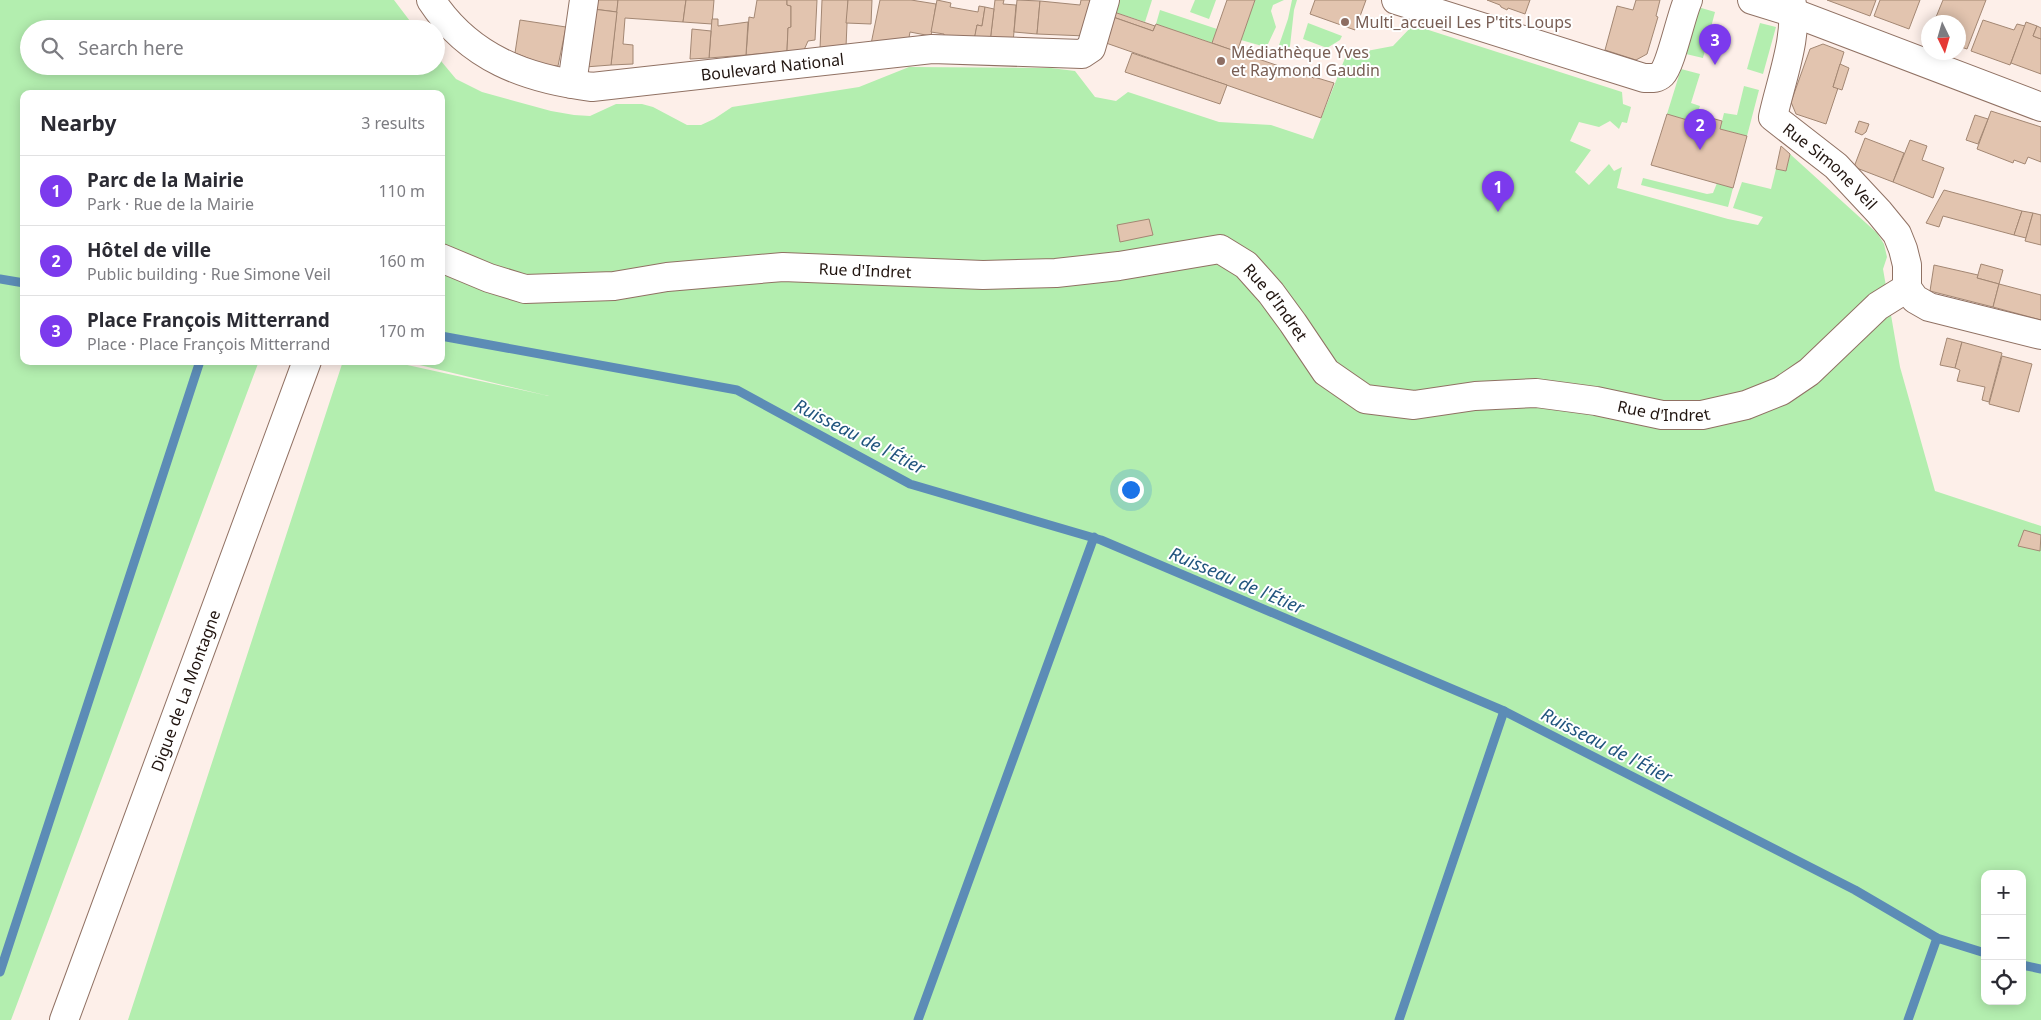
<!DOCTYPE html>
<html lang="en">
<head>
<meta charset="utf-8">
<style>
	:root { --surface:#fff; --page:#f7f7f7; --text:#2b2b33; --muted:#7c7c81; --line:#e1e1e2; --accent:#7c3aed }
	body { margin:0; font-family:"Noto Sans",sans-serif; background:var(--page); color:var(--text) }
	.controls { position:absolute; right:15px; bottom:15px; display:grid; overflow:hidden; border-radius:10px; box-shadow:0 2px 12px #0003 }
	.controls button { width:45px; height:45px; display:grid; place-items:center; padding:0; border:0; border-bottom:1px solid var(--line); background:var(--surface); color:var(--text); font:25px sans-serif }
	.compass { position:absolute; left:1921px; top:15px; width:45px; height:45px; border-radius:50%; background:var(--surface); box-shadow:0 2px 12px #0003; rotate:175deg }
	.you { position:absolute; left:1130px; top:489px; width:18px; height:18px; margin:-12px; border:4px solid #fff; border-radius:50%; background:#1a73e8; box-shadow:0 0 0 8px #1a73e833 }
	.badge { display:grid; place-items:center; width:32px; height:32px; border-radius:50%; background:var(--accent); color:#fff; font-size:16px; font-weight:700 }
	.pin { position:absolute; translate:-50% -41px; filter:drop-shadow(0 1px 2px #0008) }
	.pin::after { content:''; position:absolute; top:26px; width:18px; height:15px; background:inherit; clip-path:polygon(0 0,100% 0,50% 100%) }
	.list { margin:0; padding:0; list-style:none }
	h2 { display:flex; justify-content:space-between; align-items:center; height:65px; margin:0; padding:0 20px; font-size:21px }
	h2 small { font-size:16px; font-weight:400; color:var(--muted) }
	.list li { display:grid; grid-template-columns:32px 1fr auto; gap:15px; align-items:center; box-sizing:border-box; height:70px; padding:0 20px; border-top:1px solid var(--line) }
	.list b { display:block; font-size:19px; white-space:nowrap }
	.list p { margin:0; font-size:16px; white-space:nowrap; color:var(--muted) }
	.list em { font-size:16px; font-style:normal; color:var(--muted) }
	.icon { flex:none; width:28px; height:28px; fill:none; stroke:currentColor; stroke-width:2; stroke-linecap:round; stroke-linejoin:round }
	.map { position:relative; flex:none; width:2041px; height:1020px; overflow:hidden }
	.search { position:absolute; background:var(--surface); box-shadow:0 2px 12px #0003; left:20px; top:20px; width:425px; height:55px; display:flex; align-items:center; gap:12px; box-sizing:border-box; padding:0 18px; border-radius:28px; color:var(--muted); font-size:19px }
	.panel { position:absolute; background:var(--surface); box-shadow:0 2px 12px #0003; left:20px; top:90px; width:425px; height:275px; border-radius:10px }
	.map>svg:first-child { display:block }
	.green { fill:#b3eeaf; fill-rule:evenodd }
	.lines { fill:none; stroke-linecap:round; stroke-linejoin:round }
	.stream { stroke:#5c8cb6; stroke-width:9 }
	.building { fill:#e2c4af; stroke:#a38773 }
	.minor-casing { stroke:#907163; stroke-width:30 }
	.minor { stroke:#fff; stroke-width:28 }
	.education-dot { fill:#8d6e63; stroke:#fff; stroke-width:2 }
	.labels { text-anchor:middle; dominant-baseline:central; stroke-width:4; stroke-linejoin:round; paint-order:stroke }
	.education-label { font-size:16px; fill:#785e54; stroke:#fff; text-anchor:start }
	.street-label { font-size:16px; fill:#211510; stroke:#fff }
	.water-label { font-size:18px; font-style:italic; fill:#21557e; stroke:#fff }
</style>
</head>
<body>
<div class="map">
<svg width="2041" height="1020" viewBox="0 0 2041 1020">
	<rect width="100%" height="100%" fill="#fdefe9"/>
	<g class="green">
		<path d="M 0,0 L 394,0 L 416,29 L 29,29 L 29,66 L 436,66 L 436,55 L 456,79 L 482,92 L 551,111 L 574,115 L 590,116 L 616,104 L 642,104 L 653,107 L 687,125 L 701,125 L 714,119 L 732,107 L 859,87 L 909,67 L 1051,68 L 1075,71 L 1095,97 L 1116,101 L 1128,92 L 1219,122 L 1271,125 L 1313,139 L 1347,53 L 1356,53 L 1393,46 L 1413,25 L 1622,92 L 1623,104 L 1631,107 L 1627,123 L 1622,122 L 1619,129 L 1610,121 L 1599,127 L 1579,122 L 1570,141 L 1591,150 L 1575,172 L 1589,185 L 1609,164 L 1614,171 L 1622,167 L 1617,188 L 1728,219 L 1758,225 L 1763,217 L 1733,208 L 1742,182 L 1771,189 L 1776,169 L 1786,171 L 1790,154 L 1877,233 L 1884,244 L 1887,257 L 1883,269 L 1900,367 L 1935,491 L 2041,526 L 2041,1020 L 128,1020 L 343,361 L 389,361 L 549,396 L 403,361 L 441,361 L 441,94 L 24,94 L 24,361 L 259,361 L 11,1020 L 0,1020 ZM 1985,874 L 2022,874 L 2022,1001 L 1985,1001 Z"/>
		<polygon points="1117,0 1152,0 1145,22 1114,12"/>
		<polygon points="1195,0 1216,0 1209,19 1190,12"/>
		<polygon points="1255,0 1284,0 1273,5 1271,11 1276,27 1268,44 1262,46 1241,40"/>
		<polygon points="1292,0 1297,0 1294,10 1290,46 1289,49 1277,51 1288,19"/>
		<polygon points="1698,7 1715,12 1703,58 1686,54"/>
		<polygon points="1160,10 1217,29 1212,43 1156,24"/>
		<polygon points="1308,23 1342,36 1340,40 1327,48 1303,39"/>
		<polygon points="1760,23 1776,27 1763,74 1747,69"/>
		<polygon points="1681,69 1700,74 1691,103 1700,106 1694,122 1667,114"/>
		<polygon points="1744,86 1759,90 1747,136 1720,129 1724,113 1737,115"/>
		<polygon points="1643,178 1707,194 1713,193 1717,183 1733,188 1728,207 1641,185"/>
	</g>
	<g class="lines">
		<g class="stream">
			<polyline points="0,279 24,283"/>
			<polyline points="441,336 737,390 910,484 1101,540 1504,711 1855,890 1937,938 1985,953"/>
			<polyline points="2022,965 2041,969"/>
			<polyline points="0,972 200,361"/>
			<polyline points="918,1020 1094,537"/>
			<polyline points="1399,1020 1504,711"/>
			<polyline points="1908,1020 1937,938"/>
		</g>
	</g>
	<g class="building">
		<polygon points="594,0 618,0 617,12 593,9"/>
		<polygon points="618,0 686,0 683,22 625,18 623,44 633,45 633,64 611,65"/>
		<polygon points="686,0 714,0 712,24 683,22"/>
		<polygon points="757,0 787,0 787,5 791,6 791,27 788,28 787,51 746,55 749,17 754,18"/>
		<polygon points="787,0 817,0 815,40 808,41 804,50 787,51 788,28 791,27 791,6 787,5"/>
		<polygon points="822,0 848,0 846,47 820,49"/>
		<polygon points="848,0 872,0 871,24 846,23"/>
		<polygon points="880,0 911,0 936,4 931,36 910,32 908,43 871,44"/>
		<polygon points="937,0 951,3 950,7 978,12 979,6 985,7 982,26 977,25 974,42 944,38 944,34 931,32"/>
		<polygon points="995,0 1004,0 1003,4 1016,5 1013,44 990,42"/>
		<polygon points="1017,0 1040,1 1037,34 1014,32"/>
		<polygon points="1081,0 1098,0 1086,36 1037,34 1040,1 1080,5"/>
		<polygon points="1227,0 1255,0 1237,52 1212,43"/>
		<polygon points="1315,0 1366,0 1355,30 1310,14"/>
		<polygon points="1487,0 1530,0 1525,14 1508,8 1507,10 1501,7 1500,5"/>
		<polygon points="1636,0 1660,0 1656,16 1658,17 1647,54 1636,60 1605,50 1617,6 1633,10"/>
		<polygon points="1827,0 1876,0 1870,16"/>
		<polygon points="1880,0 1920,0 1909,29 1874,16"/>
		<polygon points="1943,0 1986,0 1967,49 1958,46 1958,22 1934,22"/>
		<polygon points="985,7 994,9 990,42 974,40 977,25 982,26"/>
		<polygon points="593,9 617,12 611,65 585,67"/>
		<polygon points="1114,12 1155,26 1153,31 1113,17"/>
		<polygon points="1113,17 1153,31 1156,24 1314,78 1314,77 1334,83 1321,118 1106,43"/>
		<polygon points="712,19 718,19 718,26 748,22 746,55 709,58"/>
		<polygon points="520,20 566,27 558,66 545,65 515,53"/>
		<polygon points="1983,20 2014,30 2017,24 2025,26 2010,65 1971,51"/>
		<polygon points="2026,22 2037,26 2033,36 2041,39 2041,74 2011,63"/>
		<polygon points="2037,26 2041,28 2041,39 2033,36"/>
		<polygon points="692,29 711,31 709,58 690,59"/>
		<polygon points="1823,44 1844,52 1833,87 1838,88 1826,124 1796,114 1791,102 1810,49"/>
		<polygon points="1132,53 1227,85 1220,104 1125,72"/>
		<polygon points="1840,64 1849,68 1842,90 1833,87"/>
		<polygon points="1991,111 2041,127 2041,162 2028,157 2025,164 2014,160 2013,163 1977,149"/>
		<polygon points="1667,114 1694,122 1697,114 1722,121 1720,129 1747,136 1733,188 1651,165"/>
		<polygon points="1975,115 1988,119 1978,144 1966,140"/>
		<polygon points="1859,121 1869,124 1866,132 1862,135 1855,132"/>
		<polygon points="1865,138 1904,153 1893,182 1854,167"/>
		<polygon points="1910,140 1927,146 1922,160 1944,168 1933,198 1893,182"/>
		<polygon points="1781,146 1790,154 1786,171 1776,169"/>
		<polygon points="1944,190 2022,211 2014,235 1943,216 1939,227 1926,223"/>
		<polygon points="2022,211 2033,213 2026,238 2014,235"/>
		<polygon points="2033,213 2041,215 2041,245 2025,241"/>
		<polygon points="1149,219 1153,235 1120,242 1117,225"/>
		<polygon points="1981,264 2003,270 1999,284 1977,278"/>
		<polygon points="1934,265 1978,275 1977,278 1999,284 1993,307 1930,291"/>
		<polygon points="1999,284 2041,295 2041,320 1993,307"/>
		<polygon points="1947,338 1962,342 1955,368 1940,365"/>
		<polygon points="1962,342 2002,353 1989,402 1982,400 1985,387 1957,381 1960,370 1955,368"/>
		<polygon points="2002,356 2032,364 2019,412 1989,404"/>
		<polygon points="2024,530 2041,535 2040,551 2018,546"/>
	</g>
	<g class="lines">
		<defs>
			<g id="minor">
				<path id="s1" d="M 431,0 C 469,58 526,79 592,87 L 932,49 L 1082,54 L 1091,48 L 1105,0"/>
				<path d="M 1396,0 L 1644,78 C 1651,78 1657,79 1662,74 C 1671,65 1681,15 1688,0"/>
				<polyline points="1752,0 1794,13 2041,107"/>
				<path id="s2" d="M 1791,0 C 1800,32 1780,83 1773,117 L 1836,166 L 1879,212 L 1897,234 L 1903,249 L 1907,265 L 1907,288"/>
				<polyline points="572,84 584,0"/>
				<path id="s3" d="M 441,258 L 489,278 L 525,289 L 614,286 L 667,277 L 783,267 L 983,275 L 1056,273 L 1119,266 L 1220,249 L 1246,265 L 1271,293 L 1293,323 L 1326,372 L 1365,399 L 1414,405 L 1475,396 L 1536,393 L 1596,401 L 1662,415 L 1702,415 L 1746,405 L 1781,391 L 1809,372 L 1878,306 L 1907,288"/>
				<polyline points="1907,288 1915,299 1929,307 2041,335"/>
				<path id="s4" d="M 64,1020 L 307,361"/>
			</g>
		</defs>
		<use href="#minor" class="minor-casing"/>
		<use href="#minor" class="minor"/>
	</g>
	<g class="education-dot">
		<circle cx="1345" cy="22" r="5"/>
		<circle cx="1221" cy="61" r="5"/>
	</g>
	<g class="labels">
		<g class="education-label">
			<text x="1355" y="22">Multi_accueil Les P'tits Loups</text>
			<text x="1231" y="52">Médiathèque Yves<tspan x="1231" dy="18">et Raymond Gaudin</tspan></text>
		</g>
		<g class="street-label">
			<text stroke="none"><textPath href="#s1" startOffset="371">Boulevard National</textPath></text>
			<text stroke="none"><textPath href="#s2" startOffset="195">Rue Simone Veil</textPath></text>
			<text stroke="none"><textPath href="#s3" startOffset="431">Rue d'Indret</textPath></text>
			<text stroke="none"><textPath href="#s3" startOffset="866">Rue d'Indret</textPath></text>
			<text stroke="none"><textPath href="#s3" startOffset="1301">Rue d'Indret</textPath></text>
			<text stroke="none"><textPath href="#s4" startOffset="351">Digue de La Montagne</textPath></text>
		</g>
		<g class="water-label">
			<text transform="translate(860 436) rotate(27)">Ruisseau de l'Étier</text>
			<text transform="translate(1237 580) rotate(23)">Ruisseau de l'Étier</text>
			<text transform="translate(1607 745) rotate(27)">Ruisseau de l'Étier</text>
		</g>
	</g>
</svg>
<div class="controls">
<button>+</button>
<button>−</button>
<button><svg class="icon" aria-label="locate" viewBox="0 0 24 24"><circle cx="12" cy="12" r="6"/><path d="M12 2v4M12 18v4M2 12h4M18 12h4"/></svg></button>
</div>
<svg class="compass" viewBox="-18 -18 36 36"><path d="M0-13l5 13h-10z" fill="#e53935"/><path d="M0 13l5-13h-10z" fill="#7c7c81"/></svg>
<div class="you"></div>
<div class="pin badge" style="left:1498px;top:212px">1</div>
<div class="pin badge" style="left:1700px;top:150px">2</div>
<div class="pin badge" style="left:1715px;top:65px">3</div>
<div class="search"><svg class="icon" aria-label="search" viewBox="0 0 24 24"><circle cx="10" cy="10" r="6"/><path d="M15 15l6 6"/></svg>Search here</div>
<section class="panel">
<h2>Nearby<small>3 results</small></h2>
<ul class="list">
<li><span class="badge">1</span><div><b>Parc de la Mairie</b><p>Park · Rue de la Mairie</p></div><em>110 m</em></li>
<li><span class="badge">2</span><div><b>Hôtel de ville</b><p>Public building · Rue Simone Veil</p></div><em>160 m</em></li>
<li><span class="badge">3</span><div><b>Place François Mitterrand</b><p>Place · Place François Mitterrand</p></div><em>170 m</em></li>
</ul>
</section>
</div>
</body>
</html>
